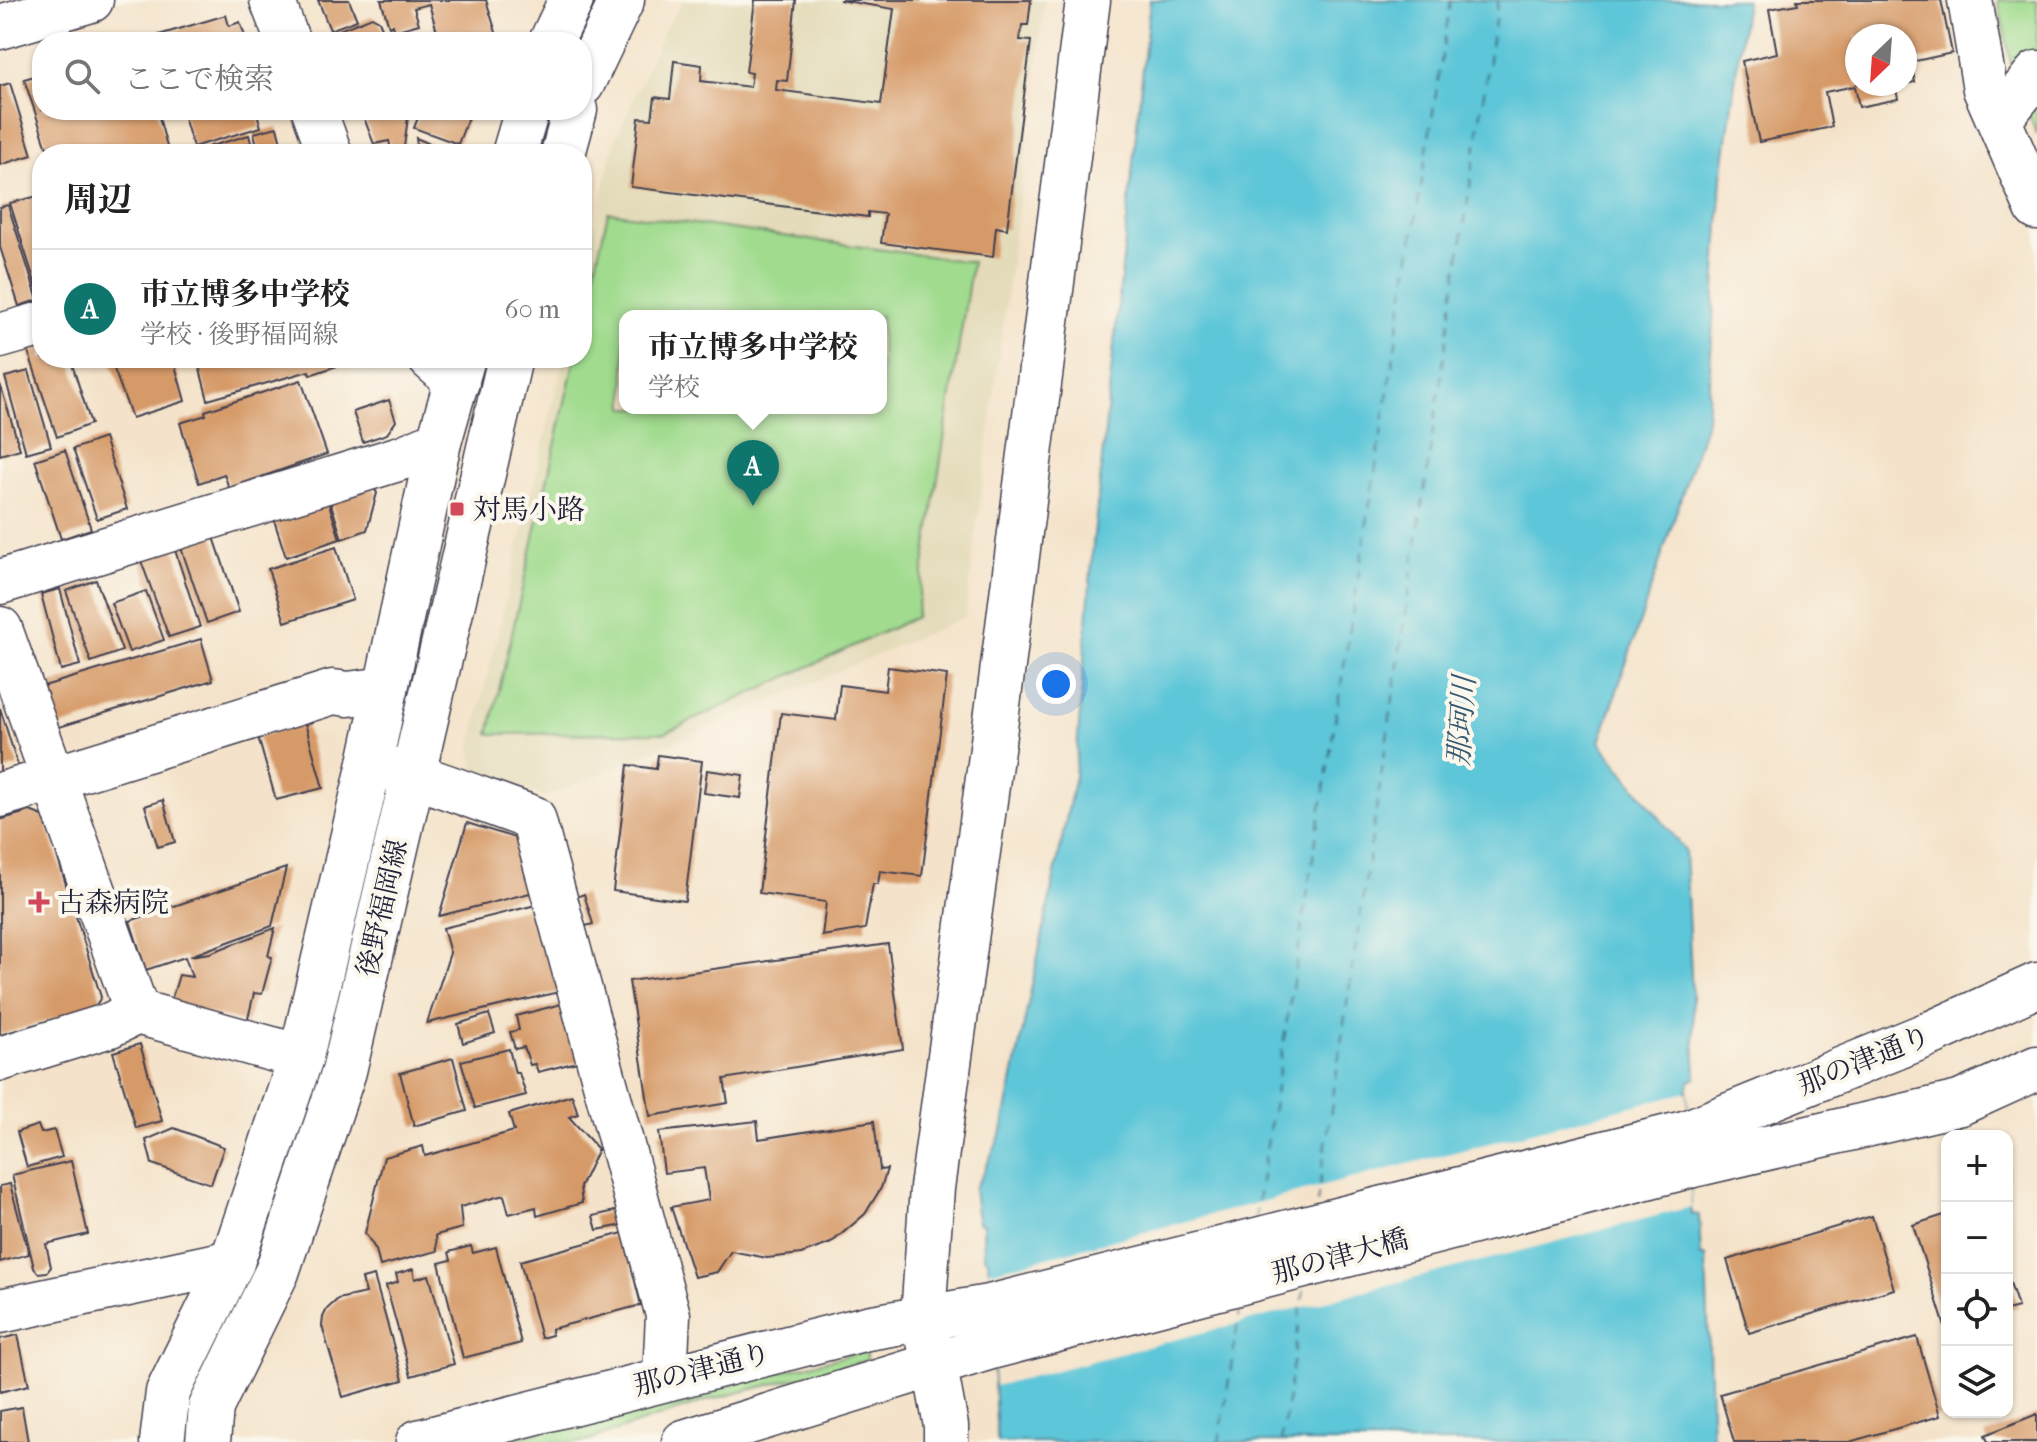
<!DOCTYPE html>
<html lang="ja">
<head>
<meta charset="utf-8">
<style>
	:root { --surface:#fff; --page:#f6f6f6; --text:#222; --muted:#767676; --line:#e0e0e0; --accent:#0f766e }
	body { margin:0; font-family:"IM FELL French Canon","Noto Serif JP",serif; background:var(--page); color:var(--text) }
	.controls { position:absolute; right:24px; bottom:24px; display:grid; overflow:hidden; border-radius:16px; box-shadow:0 2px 6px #0004 }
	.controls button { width:72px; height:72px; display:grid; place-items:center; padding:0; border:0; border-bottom:2px solid var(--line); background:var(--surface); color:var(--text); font:40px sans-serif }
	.compass { position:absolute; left:1845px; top:24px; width:72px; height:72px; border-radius:50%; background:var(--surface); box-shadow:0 2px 6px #0004; rotate:205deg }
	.you { position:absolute; left:1056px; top:684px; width:28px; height:28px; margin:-20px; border:6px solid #fff; border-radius:50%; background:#1a73e8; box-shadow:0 0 0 12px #1a73e833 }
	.badge { display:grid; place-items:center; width:52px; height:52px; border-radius:50%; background:var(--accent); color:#fff; font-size:26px; font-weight:700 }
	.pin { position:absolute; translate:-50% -66px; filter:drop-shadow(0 2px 4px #0008) }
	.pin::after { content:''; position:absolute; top:42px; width:28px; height:24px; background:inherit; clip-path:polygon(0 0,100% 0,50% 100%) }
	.popup { position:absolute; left:619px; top:310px; width:268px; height:104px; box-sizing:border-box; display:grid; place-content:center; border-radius:16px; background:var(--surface); filter:drop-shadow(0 2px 6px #0005); font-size:26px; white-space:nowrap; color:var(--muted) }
	.popup b { font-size:30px; color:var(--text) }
	.popup::after { content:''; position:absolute; left:50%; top:100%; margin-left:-16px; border:16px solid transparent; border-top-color:var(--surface) }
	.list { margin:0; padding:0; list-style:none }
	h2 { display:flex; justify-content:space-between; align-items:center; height:104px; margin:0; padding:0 32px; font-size:34px }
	h2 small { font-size:26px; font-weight:400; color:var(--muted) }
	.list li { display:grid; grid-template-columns:52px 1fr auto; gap:24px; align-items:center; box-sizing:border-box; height:120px; padding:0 32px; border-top:2px solid var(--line) }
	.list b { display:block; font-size:30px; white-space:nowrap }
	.list p { margin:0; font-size:26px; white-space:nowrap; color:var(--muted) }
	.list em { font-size:26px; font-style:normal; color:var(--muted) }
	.icon { flex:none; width:44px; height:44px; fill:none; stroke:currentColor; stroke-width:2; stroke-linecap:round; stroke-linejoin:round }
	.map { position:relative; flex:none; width:2037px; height:1442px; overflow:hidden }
	.search { position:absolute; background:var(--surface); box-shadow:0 2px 6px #0004; left:32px; top:32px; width:560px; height:88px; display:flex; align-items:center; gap:20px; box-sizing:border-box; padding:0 28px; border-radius:32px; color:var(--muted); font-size:30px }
	.panel { position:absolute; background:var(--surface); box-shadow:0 2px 6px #0004; left:32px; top:144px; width:560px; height:224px; border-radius:32px }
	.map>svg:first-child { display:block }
	.built { fill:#e4dbba; fill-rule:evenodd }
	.green { fill:#a0db8e; stroke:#617e64; stroke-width:2; fill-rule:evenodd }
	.water { fill:#5dc6d8; stroke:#40748a; stroke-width:2 }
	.pier { fill:#f4e3ca }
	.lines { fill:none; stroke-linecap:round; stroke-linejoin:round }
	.ferry { stroke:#375b72; stroke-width:2; stroke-dasharray:10 8; stroke-linecap:butt }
	.building { fill:#d69a67 }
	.minor-casing { stroke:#423f50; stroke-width:47 }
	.major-casing { stroke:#423f50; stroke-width:47 }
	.minor { stroke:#fff; stroke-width:44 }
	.major { stroke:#fff; stroke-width:44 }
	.poi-dot { fill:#d1495b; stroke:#fbf7ec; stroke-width:3 }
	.labels { text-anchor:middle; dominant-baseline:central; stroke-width:8; stroke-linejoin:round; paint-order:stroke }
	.poi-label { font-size:28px; fill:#22223b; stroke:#fbf7ec; text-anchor:start }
	.street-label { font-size:28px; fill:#22223b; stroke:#fbf7ec }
	.water-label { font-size:30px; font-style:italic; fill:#375b72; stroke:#fbf7ec }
</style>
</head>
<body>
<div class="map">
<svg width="2037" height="1442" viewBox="0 0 2037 1442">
	<rect width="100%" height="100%" fill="#fbf7ec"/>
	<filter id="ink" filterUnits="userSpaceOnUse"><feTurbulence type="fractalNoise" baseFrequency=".0125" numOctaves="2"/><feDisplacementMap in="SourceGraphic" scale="16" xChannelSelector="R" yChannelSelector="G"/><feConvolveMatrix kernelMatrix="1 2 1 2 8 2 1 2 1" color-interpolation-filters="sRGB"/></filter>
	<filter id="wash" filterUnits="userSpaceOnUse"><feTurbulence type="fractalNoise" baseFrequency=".006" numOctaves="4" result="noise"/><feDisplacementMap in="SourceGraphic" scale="32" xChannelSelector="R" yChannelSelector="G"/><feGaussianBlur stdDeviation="1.8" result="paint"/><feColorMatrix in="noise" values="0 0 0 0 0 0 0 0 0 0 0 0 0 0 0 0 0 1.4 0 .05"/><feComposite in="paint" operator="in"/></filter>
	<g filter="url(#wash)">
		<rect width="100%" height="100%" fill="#f4e3ca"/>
		<path class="built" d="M 684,0 L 1045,0 L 965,617 L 546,797 L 475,771 L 471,745 L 564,358 L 582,358 L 582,281 L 614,143 L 663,32 ZM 625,316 L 881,316 L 881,408 L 625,408 Z"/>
		<g class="green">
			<polygon points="1998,0 2037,0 2037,135 2014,80"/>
			<path d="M 608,212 L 972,262 L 916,617 L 665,733 L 489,734 L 575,358 L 582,358 L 582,326 ZM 625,316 L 881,316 L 881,408 L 625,408 Z"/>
			<polygon points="865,1351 868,1360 709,1400 583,1442 498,1442"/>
		</g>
		<polygon class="water" points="1150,0 1746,0 1722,177 1707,419 1600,742 1685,850 1696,1078 1689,1081 1687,1092 1691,1207 1692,1214 1699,1215 1701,1256 1706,1256 1712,1442 997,1442 988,1260 984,1257 983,1224 978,1223 974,1189 983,1174 1002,1131 1075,776 1093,545"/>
		<polygon class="pier" points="1687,1092 1691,1207 995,1386 988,1269 994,1271"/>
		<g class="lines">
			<g class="ferry">
				<polyline points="1317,1203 1498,0"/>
				<polyline points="1255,1219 1451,0"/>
				<polyline points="1219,1442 1241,1304"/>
				<polyline points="1281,1442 1304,1289"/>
			</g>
		</g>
		<g id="blocks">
			<g class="building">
				<polygon points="318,0 349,0 357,20 330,30"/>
				<polygon points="381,0 486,0 498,39 487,42 440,42 429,4 414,8 419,24 394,31 393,25 389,26"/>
				<polygon points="755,0 796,0 787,81 777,80 776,90 881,104 894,9 839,0 1031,0 1028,25 1022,25 1020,40 1031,41 1007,229 996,227 993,257 881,243 885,214 868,212 868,217 631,187 639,118 652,119 655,97 670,99 674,61 702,65 701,81 750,87 752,73 746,72"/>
				<polygon points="1797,0 1941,0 1952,53 1911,62 1915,82 1905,84 1905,36 1857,36 1857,84 1895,84 1898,99 1859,107 1855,86 1825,92 1832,127 1759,142 1742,61 1777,53 1769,9 1798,4"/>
				<polygon points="226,15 229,26 240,22 247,42 161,42 159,35"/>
				<polygon points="372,17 379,21 388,42 332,42 329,34"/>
				<polygon points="42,74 42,110 157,110 169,154 49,154 24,79"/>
				<polygon points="10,83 32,155 0,165 0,86"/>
				<polygon points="182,110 256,110 261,127 193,147"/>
				<polygon points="361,110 409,110 404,147 391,149 389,141 374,144"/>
				<polygon points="421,110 471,110 458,144 414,128"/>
				<polygon points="277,127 284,154 259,154 254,133"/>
				<polygon points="249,135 254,154 202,154 201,149"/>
				<polygon points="416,138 454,154 418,154"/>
				<polygon points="42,195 42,302 41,302 10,203"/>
				<polygon points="8,205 38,300 19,306 0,247 0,207"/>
				<polygon points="42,348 42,358 70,358 91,424 57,437 28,351"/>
				<polygon points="110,358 173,358 185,401 132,418"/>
				<polygon points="197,358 234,358 236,366 262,358 358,359 310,375 309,371 208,400"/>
				<polygon points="29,371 51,446 26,453 5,377"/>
				<polygon points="301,380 327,454 229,488 224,474 199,483 180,423 206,415 205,411"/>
				<polygon points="0,384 20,449 0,455"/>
				<polygon points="389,400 396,421 387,434 363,442 353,412"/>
				<polygon points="104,438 127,509 97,519 73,449"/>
				<polygon points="65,450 91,529 61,539 35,460"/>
				<polygon points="373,487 377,493 367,530 342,539 330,501"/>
				<polygon points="328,501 340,539 286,557 274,520"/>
				<polygon points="212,531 239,612 207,623 179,542"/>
				<polygon points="174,547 200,627 169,637 140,558"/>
				<polygon points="336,547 353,600 285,622 268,569"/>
				<polygon points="96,580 122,651 91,662 66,591"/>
				<polygon points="60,589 80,665 61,670 41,594"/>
				<polygon points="146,591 164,640 129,652 111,603"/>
				<polygon points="201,639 213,680 56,728 44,686"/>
				<polygon points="888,667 947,675 922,876 880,871 878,884 873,884 865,929 822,936 826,902 759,893 781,713 836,720 840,685 885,691"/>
				<polygon points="0,708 18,766 0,772"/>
				<polygon points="305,723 323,788 276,800 258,737"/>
				<polygon points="658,755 702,761 685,901 613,891 628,765 656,769"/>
				<polygon points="707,770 743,775 740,798 704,793"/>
				<polygon points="163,800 175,842 158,847 145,806"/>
				<polygon points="30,811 45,817 101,997 95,1007 0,1035 0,820"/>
				<polygon points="467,823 515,838 534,892 439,916"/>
				<polygon points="286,868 272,926 190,956 210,953 275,928 268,956 272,957 262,994 254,993 247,1023 170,1004 179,975 192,977 185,957 146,970 130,921"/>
				<polygon points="584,894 593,924 582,927 573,898"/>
				<polygon points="536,905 559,992 427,1023 450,953 443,928"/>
				<polygon points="888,944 903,1049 724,1079 728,1103 650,1116 629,981"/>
				<polygon points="565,1003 581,1061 538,1072 535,1064 530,1065 524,1047 515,1049 510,1032 519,1030 516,1016"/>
				<polygon points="489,1014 495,1033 463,1043 458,1024"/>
				<polygon points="140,1044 162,1121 136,1128 113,1052"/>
				<polygon points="509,1049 515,1073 519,1073 526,1095 475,1108 461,1061"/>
				<polygon points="453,1058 467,1111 414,1126 400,1073"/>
				<polygon points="572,1095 578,1114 569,1117 598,1149 580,1187 582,1203 537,1216 536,1207 509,1214 504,1195 460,1207 462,1228 436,1235 437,1251 380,1266 376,1250 365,1233 384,1157 423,1146 425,1156 514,1131 509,1114"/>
				<polygon points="757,1121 759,1139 874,1121 880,1170 887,1169 881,1188 865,1214 831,1243 801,1254 767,1258 731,1251 717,1272 694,1277 671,1207 709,1200 704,1168 664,1173 659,1132"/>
				<polygon points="38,1125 41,1133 54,1130 62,1157 27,1167 17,1132"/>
				<polygon points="174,1128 224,1147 211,1184 152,1164 146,1140"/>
				<polygon points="71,1161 88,1234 46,1244 51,1267 47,1272 38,1273 34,1268 12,1175"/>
				<polygon points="10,1184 29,1254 0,1262 0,1186"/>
				<polygon points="620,1210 624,1225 597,1230 593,1216"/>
				<polygon points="1947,1214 1947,1330 1946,1330 1913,1225"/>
				<polygon points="1872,1216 1894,1289 1749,1333 1727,1260"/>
				<polygon points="623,1233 641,1305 551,1329 552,1335 541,1338 520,1261"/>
				<polygon points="471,1246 473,1253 496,1247 521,1343 463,1358 439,1263 451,1260 449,1252"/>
				<polygon points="413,1269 415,1279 429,1275 454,1364 411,1376 386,1286 398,1282 396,1274"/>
				<polygon points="2007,1273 2018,1307 2007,1310"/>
				<polygon points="374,1276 403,1380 343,1397 322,1326 323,1317 327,1309 338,1299 366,1293 362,1279"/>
				<polygon points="18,1335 29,1385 0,1392 0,1339"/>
				<polygon points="1917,1337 1940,1416 1849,1442 1734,1442 1720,1394"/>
				<polygon points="22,1407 28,1442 0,1442 0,1411"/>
				<polygon points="2037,1414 2037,1442 1988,1442 1985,1435"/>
			</g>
		</g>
	</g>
	<g filter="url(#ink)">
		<use href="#blocks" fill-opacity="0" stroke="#423f50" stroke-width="2"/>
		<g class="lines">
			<defs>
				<g id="minor">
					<polyline points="272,0 288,42"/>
					<polyline points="0,27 91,0"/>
					<polyline points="314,110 330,154"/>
					<polyline points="1999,120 2037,73"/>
					<polyline points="0,336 42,324"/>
					<polyline points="430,358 457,382"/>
					<polyline points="0,582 404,457 439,442"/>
					<polyline points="0,629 137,1012"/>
					<path d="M 370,763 C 425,777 478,799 533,818 L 668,1315 L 665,1378"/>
					<polyline points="0,795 333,692 348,694 386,689"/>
					<polyline points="0,1059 110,1025 137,1012 301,1057"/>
					<polyline points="0,1311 232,1262"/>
					<polyline points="418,1442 867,1328 989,1307 1688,1132 1934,1032 2037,985"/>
					<polyline points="684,1442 991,1347 1689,1166 1960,1103 2037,1068"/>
					<polyline points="946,1442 946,1426 934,1362 923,1317 932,1188 998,705 1088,0"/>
				</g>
				<g id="major">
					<polyline points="1970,0 1985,89 2037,208"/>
					<polyline points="551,42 571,0"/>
					<polyline points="582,84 622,0"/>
					<polyline points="514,154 527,110"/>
					<polyline points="563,154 575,110"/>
					<polyline points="162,1442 168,1392 232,1262 301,1057 370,763 439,442 463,358"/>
					<polyline points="208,1442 211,1407 277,1272 344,1071 510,358"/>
				</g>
			</defs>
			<use href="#minor" class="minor-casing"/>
			<use href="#major" class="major-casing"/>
			<use href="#minor" class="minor"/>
			<use href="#major" class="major"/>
		</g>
	</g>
	<g class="poi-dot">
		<rect x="449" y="501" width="16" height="16" rx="4"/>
		<path d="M35 890h8v8h8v8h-8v8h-8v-8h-8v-8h8z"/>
	</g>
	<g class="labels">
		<g class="poi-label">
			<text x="473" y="509">対馬小路</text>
			<text x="57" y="902">古森病院</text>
		</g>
		<g class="street-label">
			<text transform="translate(382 908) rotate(-77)">後野福岡線</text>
			<text transform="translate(1864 1060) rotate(-22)">那の津通り</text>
			<text transform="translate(1340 1256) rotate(-15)">那の津大橋</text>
			<text transform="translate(702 1369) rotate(-14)">那の津通り</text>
		</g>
		<g class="water-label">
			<text transform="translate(1462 721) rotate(-86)">那珂川</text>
		</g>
	</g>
</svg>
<div class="controls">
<button>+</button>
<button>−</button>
<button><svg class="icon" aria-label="locate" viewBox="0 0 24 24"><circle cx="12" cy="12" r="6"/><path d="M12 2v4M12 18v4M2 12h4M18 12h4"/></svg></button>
<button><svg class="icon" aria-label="layers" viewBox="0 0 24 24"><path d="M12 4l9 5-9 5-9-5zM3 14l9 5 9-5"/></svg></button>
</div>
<svg class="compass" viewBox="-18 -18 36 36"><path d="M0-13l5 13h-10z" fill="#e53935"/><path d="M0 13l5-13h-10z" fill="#767676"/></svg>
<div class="you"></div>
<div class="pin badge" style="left:753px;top:506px">A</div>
<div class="popup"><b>市立博多中学校</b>学校</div>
<div class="search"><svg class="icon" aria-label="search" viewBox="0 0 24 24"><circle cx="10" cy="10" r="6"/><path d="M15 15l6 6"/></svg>ここで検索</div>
<section class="panel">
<h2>周辺<small></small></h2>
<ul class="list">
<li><span class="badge">A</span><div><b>市立博多中学校</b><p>学校 · 後野福岡線</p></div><em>60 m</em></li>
</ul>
</section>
</div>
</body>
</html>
